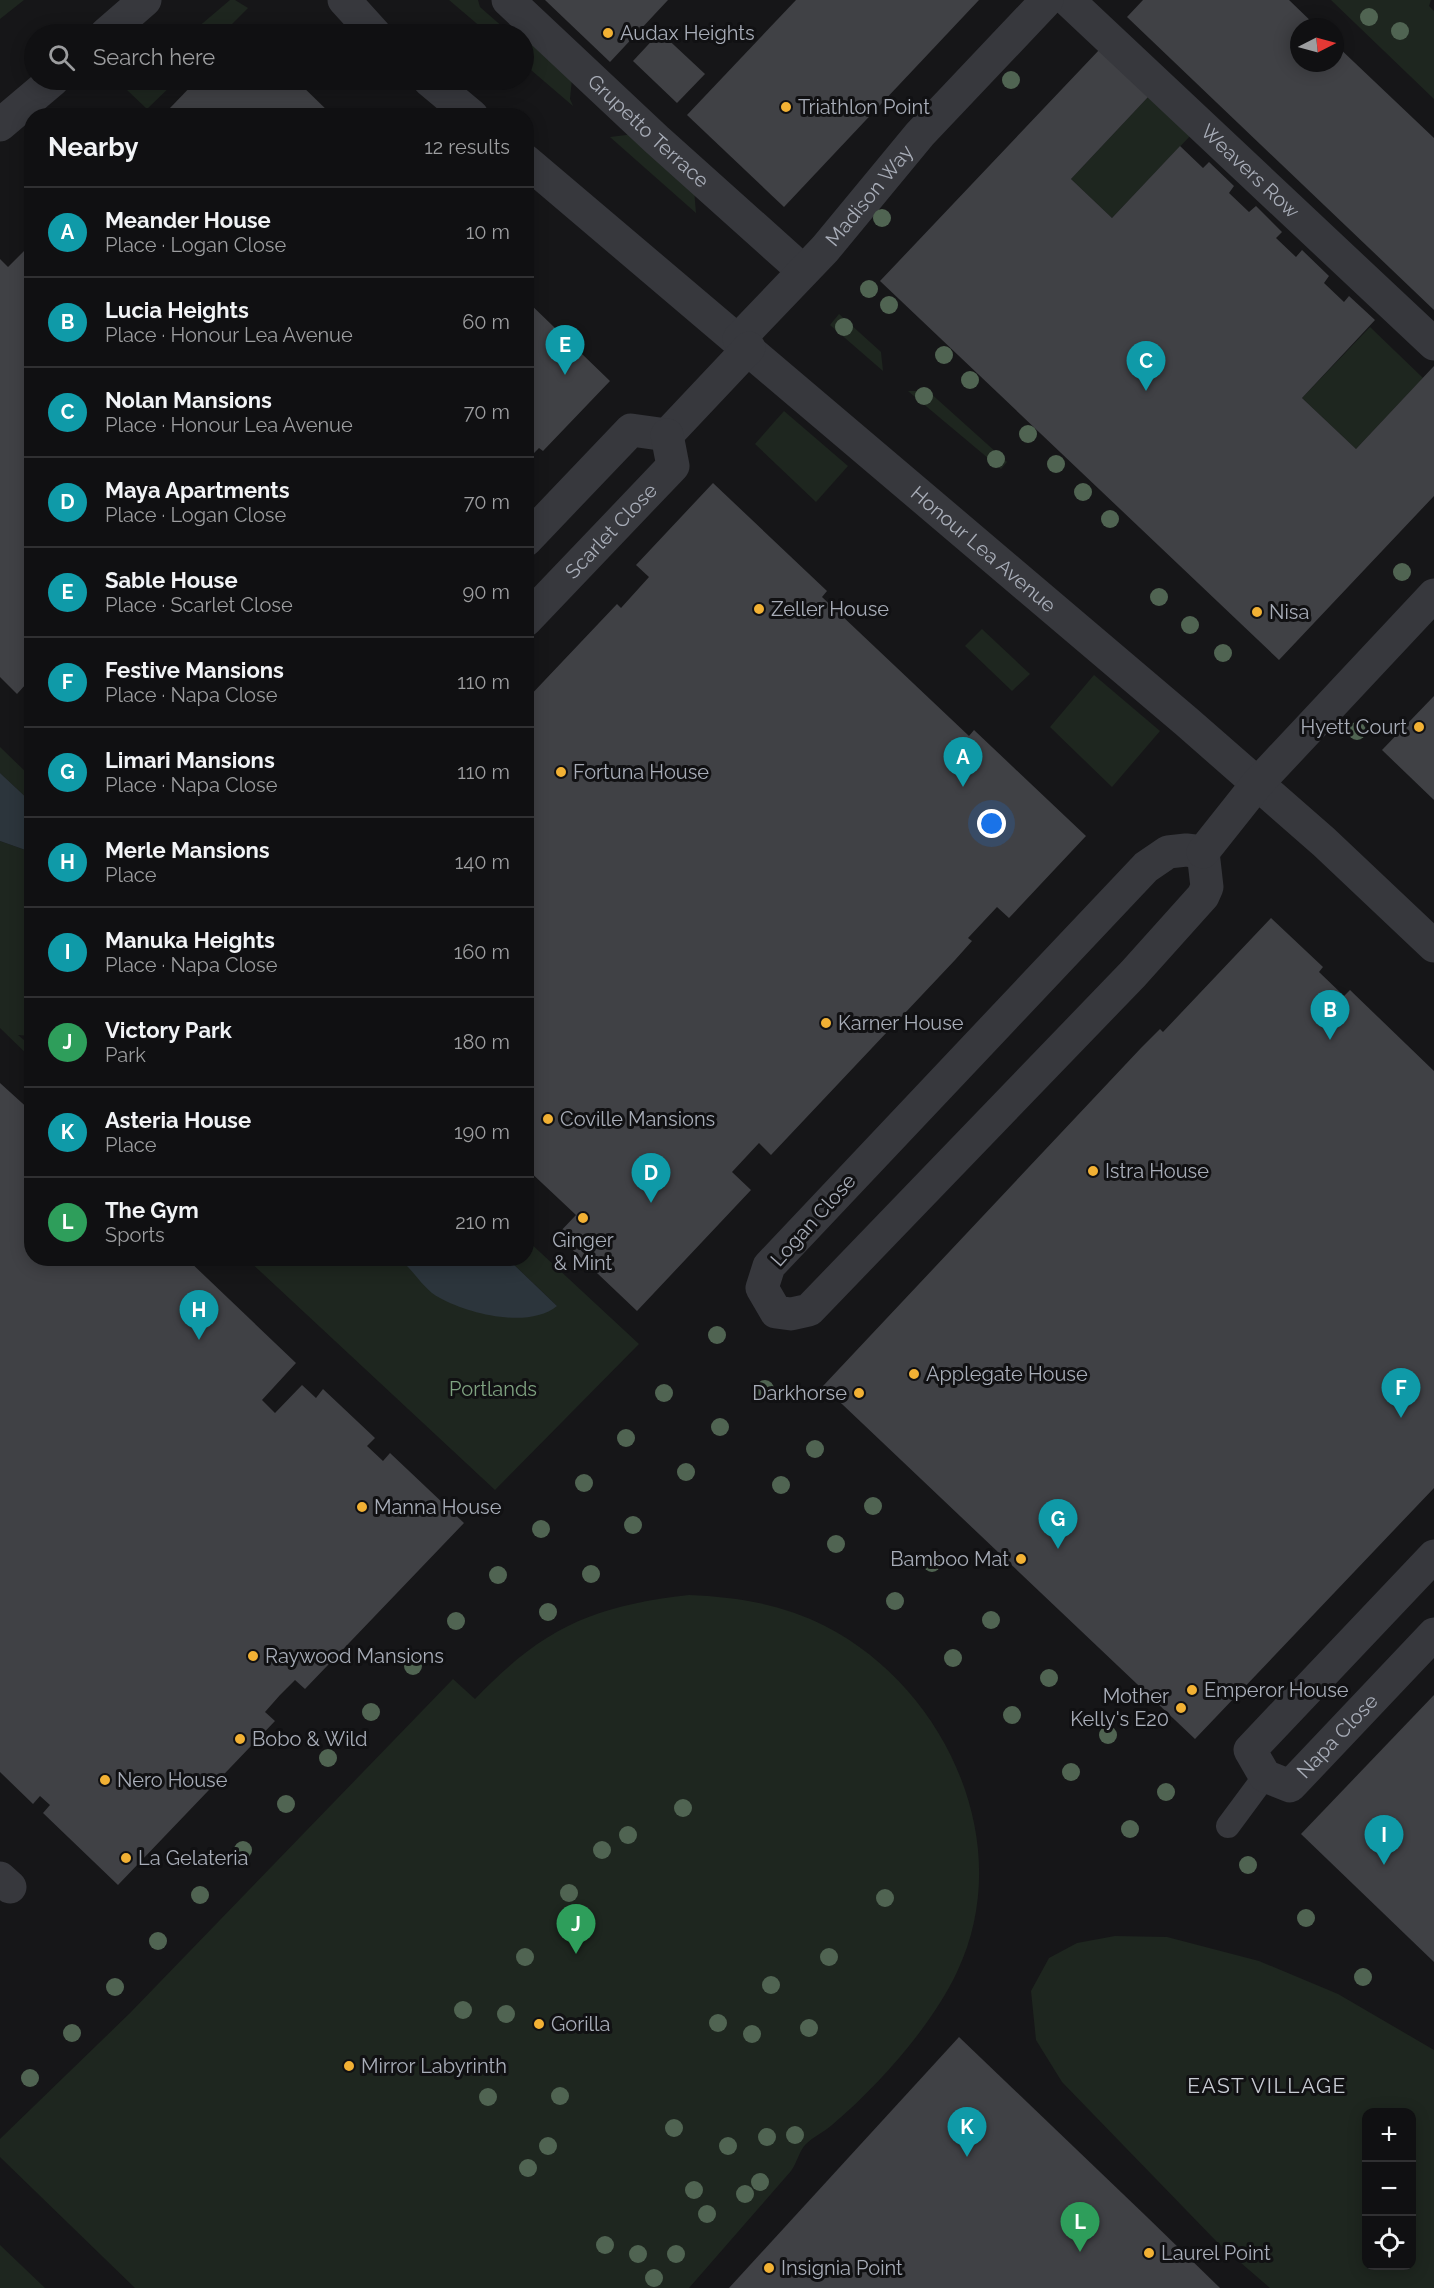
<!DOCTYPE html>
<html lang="en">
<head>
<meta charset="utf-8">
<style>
	:root { --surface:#101012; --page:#19191b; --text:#f1f3f6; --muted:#9c9d9f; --line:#303032; --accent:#f2b134 }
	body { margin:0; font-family:Raleway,sans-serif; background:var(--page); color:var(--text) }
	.controls { position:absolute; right:18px; bottom:18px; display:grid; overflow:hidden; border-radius:12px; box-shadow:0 3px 15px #0003 }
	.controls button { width:54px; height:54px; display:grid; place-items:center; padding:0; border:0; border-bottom:2px solid var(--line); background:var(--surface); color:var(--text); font:30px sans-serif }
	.compass { position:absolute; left:1290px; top:18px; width:54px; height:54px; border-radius:50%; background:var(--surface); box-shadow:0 3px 15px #0003; rotate:84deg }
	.you { position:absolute; left:992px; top:824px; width:21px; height:21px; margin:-15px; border:4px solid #fff; border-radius:50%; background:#1a73e8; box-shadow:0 0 0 9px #1a73e833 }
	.badge { display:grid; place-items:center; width:39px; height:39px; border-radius:50%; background:var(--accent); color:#fff; font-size:20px; font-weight:700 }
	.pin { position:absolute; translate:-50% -50px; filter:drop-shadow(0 2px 3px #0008) }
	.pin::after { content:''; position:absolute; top:32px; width:21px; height:18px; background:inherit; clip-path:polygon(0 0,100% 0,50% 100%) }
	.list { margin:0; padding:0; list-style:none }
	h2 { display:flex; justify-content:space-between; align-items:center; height:78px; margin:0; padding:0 24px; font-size:26px }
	h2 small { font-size:20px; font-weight:400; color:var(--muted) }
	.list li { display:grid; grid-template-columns:39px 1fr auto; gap:18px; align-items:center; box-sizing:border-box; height:90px; padding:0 24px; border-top:2px solid var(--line) }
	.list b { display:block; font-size:22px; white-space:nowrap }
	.list p { margin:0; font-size:20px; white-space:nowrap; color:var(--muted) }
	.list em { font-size:20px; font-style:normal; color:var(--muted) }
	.icon { flex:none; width:33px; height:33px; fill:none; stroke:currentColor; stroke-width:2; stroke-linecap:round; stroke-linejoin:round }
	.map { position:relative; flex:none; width:1434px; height:2288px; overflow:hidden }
	.search { position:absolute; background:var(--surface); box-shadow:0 3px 15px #0003; left:24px; top:24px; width:510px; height:66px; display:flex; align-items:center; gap:15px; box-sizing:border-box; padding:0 21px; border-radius:33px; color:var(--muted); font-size:22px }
	.panel { position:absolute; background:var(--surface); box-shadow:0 3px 15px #0003; left:24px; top:108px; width:510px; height:1158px; border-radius:24px }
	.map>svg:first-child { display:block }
	.green { fill:#1e261f; fill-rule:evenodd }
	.water { fill:#2c353c }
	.building { fill:#404145 }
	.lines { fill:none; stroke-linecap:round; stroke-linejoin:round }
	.service { stroke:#37383d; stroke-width:24 }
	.pedestrian { stroke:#37383d; stroke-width:33 }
	.minor { stroke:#37383d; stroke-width:33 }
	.tree { fill:#506452 }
	.poi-dot { fill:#f2b134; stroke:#111113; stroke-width:2 }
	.labels { text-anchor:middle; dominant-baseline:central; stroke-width:6; stroke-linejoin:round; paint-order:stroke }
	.poi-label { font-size:20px; fill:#a8adb8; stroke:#111113; text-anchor:start }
	.street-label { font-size:20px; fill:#a8adb8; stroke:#111113 }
	.park-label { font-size:20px; fill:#7fa381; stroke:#111113 }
	.neighbourhood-label { font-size:21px; letter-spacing:1.5px; fill:#c9ccd4; stroke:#111113 }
</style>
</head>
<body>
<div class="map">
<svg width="1434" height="2288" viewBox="0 0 1434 2288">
	<rect width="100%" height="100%" fill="#161618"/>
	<g class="green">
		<polygon points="0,0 24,0 0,19"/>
		<polygon points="230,0 235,0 248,8 222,34 190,34"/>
		<polygon points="449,0 478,0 480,7 511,34 489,34"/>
		<polygon points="1331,0 1431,0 1429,6 1434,11 1434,99"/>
		<polygon points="524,41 534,41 572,79 570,99 573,106 524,64"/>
		<polygon points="139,80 177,80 147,109 127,90"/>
		<polygon points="1149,96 1191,135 1112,218 1071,179"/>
		<polygon points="634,134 694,189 696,213 610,137"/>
		<polygon points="839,314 881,352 883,371 830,325"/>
		<polygon points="1370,327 1423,378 1356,449 1302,398"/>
		<polygon points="908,391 928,391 1007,462 1001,469"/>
		<polygon points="784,411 848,466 816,502 755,444"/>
		<polygon points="982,629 1030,674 1012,691 965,646"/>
		<polygon points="1094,675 1160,731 1112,787 1050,727"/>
		<polygon points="0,747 31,777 31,802 0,773"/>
		<polygon points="0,841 31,852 31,1036 18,1035 31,1046 31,1058 0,1028"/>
		<polygon points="527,1240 639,1344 495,1490 247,1259 403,1259 406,1265 557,1306 508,1259 526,1258"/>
		<path d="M 689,1595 C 737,1597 782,1604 825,1626 C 946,1688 1018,1844 957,1972 C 931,2027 878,2086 832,2125 C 824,2132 813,2137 806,2144 C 799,2151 797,2163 791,2171 L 689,2288 L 135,2288 L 0,2157 L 0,2139 L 130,2013 L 453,1679 L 475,1699 C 543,1628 592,1606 689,1595 Z"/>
		<path d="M 1115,1936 L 1167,1937 L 1259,1961 L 1338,1994 L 1434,2050 L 1434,2288 L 1270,2288 L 1219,2244 L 1062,2082 L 1036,2040 L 1031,1991 L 1049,1958 L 1077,1943 ZM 1366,2112 L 1412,2112 L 1412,2266 L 1366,2266 Z"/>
		<polygon points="0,2245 45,2288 0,2288"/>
	</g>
	<g class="water">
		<polygon points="0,773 31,802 31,852 0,841"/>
		<path d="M 403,1259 L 508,1259 L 557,1306 C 529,1329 469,1314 440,1298 C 427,1292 416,1275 406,1265 Z"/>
	</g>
	<g class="building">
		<polygon points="545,0 668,0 610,62"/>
		<polygon points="796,0 979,0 784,207 687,115"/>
		<polygon points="1143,0 1289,0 1317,27 1299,27 1299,63 1335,63 1335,44 1434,138 1434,310 1127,17"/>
		<polygon points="660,32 705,74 677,103 633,61"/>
		<polygon points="1100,49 1149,96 1071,179 1112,218 1180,146 1203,168 1209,162 1234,186 1229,193 1249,212 1256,206 1282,232 1276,238 1296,257 1302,250 1329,276 1324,283 1344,302 1349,296 1375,320 1302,398 1356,449 1434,366 1434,496 1279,660 880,281"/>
		<polygon points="197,80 296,80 333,116 176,116 170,108"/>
		<polygon points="32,243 32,689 26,684 17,694 0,677 0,259 8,267"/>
		<polygon points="526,300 610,381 543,451 539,448 526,461"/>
		<polygon points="713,483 827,591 822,597 969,736 974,730 1086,836 1009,918 997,907 968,938 972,941 955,960 771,1155 759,1143 732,1172 751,1190 637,1311 557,1235 576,1215 526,1168 526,700 617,604 621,608 649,577 636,565"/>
		<polygon points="1434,696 1434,800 1382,750"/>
		<polygon points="1271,918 1323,967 1319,972 1344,996 1350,990 1434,1071 1434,1488 1195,1739 823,1386 1141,1048 1160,1029 1163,1032"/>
		<polygon points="0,1083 32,1112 32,1258 186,1258 296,1363 262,1400 275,1413 302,1385 316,1398 323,1389 375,1438 367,1446 383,1461 390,1453 464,1523 305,1689 295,1680 280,1695 265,1712 275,1721 118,1885 43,1813 50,1805 40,1796 33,1804 0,1772"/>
		<polygon points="1434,1695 1434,1962 1301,1834"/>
		<polygon points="959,2037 1147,2217 1220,2288 729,2288"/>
	</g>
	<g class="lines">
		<polyline class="service" points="1228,1826 1265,1776"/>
		<path class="pedestrian" id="s1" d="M 508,0 L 656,139 L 791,260"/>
		<g class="minor">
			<polyline points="344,0 375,34"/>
			<path id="s2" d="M 1068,0 L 1434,344"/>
			<polyline points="106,34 145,0"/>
			<polyline points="429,80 472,116"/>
			<polyline points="0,125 53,80"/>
			<path id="s3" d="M 526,161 L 1187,722 L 1324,842 L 1434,946"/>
			<path id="s4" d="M 739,339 L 825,249 L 920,134 L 1047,0"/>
			<polyline points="667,435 749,348"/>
			<polyline points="526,540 631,430 667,435"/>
			<path id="s5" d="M 526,620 L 673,466 L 667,435"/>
			<polygon points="1186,850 1203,852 1207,887 1203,896 1133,974 809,1310 791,1314 776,1312 762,1288 769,1266 1146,867 1168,852"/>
			<polyline points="1203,852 1257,784 1434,595"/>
			<path id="s6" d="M 1434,1556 L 1250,1750 L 1265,1776 L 1290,1786 L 1434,1634"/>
			<polyline points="0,1878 10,1887"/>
		</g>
	</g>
	<g class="tree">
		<circle cx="1369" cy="17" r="9"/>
		<circle cx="1400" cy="31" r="9"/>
		<circle cx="1011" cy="80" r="9"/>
		<circle cx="882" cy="218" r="9"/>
		<circle cx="869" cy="289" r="9"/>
		<circle cx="889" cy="305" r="9"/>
		<circle cx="844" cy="327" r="9"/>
		<circle cx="944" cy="355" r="9"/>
		<circle cx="970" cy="380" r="9"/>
		<circle cx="924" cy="396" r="9"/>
		<circle cx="1028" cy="434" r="9"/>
		<circle cx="996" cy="459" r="9"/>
		<circle cx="1056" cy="464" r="9"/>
		<circle cx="1083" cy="492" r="9"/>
		<circle cx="1110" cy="519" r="9"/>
		<circle cx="1402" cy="572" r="9"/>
		<circle cx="1159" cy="597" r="9"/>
		<circle cx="1190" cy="625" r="9"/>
		<circle cx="1223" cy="653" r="9"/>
		<circle cx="1357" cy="731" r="9"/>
		<circle cx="717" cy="1335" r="9"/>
		<circle cx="765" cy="1389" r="9"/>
		<circle cx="664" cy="1393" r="9"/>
		<circle cx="720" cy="1427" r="9"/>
		<circle cx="626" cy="1438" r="9"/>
		<circle cx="815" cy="1449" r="9"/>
		<circle cx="686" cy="1472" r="9"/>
		<circle cx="584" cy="1483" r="9"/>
		<circle cx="781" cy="1485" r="9"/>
		<circle cx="873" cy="1506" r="9"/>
		<circle cx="633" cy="1525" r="9"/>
		<circle cx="541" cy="1529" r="9"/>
		<circle cx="836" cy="1544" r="9"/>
		<circle cx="932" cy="1563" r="9"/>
		<circle cx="591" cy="1574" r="9"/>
		<circle cx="498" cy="1575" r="9"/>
		<circle cx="895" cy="1601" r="9"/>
		<circle cx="548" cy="1612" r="9"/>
		<circle cx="991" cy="1620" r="9"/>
		<circle cx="456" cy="1621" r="9"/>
		<circle cx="953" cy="1658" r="9"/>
		<circle cx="413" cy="1666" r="9"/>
		<circle cx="1049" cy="1678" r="9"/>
		<circle cx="371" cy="1712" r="9"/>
		<circle cx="1012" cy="1715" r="9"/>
		<circle cx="1108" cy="1735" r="9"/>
		<circle cx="328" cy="1758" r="9"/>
		<circle cx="1071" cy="1772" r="9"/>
		<circle cx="1166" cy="1792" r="9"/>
		<circle cx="286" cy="1804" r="9"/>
		<circle cx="683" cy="1808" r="9"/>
		<circle cx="1130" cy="1829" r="9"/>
		<circle cx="628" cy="1835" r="9"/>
		<circle cx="243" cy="1850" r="9"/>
		<circle cx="602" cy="1850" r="9"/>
		<circle cx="1248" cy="1865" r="9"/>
		<circle cx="569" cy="1893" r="9"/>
		<circle cx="200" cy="1895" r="9"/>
		<circle cx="885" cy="1898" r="9"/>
		<circle cx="1306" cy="1918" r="9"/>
		<circle cx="158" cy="1941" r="9"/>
		<circle cx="525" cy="1957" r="9"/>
		<circle cx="829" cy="1957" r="9"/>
		<circle cx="1363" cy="1977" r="9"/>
		<circle cx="771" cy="1985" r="9"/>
		<circle cx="115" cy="1987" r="9"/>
		<circle cx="463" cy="2010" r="9"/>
		<circle cx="506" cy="2014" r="9"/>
		<circle cx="718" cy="2023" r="9"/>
		<circle cx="809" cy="2028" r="9"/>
		<circle cx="72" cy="2033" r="9"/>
		<circle cx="752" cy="2034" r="9"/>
		<circle cx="30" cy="2078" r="9"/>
		<circle cx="560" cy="2096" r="9"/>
		<circle cx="488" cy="2097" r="9"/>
		<circle cx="674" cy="2128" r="9"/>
		<circle cx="795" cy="2135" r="9"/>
		<circle cx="767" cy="2137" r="9"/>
		<circle cx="548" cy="2146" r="9"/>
		<circle cx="728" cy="2146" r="9"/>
		<circle cx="528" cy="2168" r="9"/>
		<circle cx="760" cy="2182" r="9"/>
		<circle cx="694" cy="2190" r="9"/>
		<circle cx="745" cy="2194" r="9"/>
		<circle cx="707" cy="2214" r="9"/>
		<circle cx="605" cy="2245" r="9"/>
		<circle cx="638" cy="2254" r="9"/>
		<circle cx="676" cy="2254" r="9"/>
		<circle cx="654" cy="2278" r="9"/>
	</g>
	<g class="poi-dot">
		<circle cx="608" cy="33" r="6"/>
		<circle cx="786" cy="107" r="6"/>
		<circle cx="759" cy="609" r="6"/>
		<circle cx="1257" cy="612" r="6"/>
		<circle cx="1419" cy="727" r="6"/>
		<circle cx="561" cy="772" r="6"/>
		<circle cx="826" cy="1023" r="6"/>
		<circle cx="548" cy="1119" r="6"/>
		<circle cx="1093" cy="1171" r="6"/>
		<circle cx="583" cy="1218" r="6"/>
		<circle cx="914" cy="1374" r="6"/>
		<circle cx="859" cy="1393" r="6"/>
		<circle cx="362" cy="1507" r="6"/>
		<circle cx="1021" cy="1559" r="6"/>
		<circle cx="253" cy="1656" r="6"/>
		<circle cx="1192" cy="1690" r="6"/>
		<circle cx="1181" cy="1708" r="6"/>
		<circle cx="240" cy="1739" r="6"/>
		<circle cx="105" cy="1780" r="6"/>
		<circle cx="126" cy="1858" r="6"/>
		<circle cx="539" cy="2024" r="6"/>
		<circle cx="349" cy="2066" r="6"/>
		<circle cx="1149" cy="2253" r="6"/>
		<circle cx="769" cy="2268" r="6"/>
	</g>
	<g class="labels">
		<g class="poi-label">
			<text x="620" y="33">Audax Heights</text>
			<text x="798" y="107">Triathlon Point</text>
			<text x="771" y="609">Zeller House</text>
			<text x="1269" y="612">Nisa</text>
			<text x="1407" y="727" text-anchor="end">Hyett Court</text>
			<text x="573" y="772">Fortuna House</text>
			<text x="838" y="1023">Karner House</text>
			<text x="560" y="1119">Coville Mansions</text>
			<text x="1105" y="1171">Istra House</text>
			<text x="583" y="1240" text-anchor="middle">Ginger<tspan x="583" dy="23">&amp; Mint</tspan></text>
			<text x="926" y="1374">Applegate House</text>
			<text x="847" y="1393" text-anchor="end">Darkhorse</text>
			<text x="374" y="1507">Manna House</text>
			<text x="1009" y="1559" text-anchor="end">Bamboo Mat</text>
			<text x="265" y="1656">Raywood Mansions</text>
			<text x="1204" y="1690">Emperor House</text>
			<text x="1169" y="1696" text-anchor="end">Mother<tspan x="1169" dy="23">Kelly's E20</tspan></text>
			<text x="252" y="1739">Bobo &amp; Wild</text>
			<text x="117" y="1780">Nero House</text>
			<text x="138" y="1858">La Gelateria</text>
			<text x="551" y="2024">Gorilla</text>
			<text x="361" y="2066">Mirror Labyrinth</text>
			<text x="1161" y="2253">Laurel Point</text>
			<text x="781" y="2268">Insignia Point</text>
		</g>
		<g class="street-label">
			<text stroke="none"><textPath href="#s1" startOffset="192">Grupetto Terrace</textPath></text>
			<text stroke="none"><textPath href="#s2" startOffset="250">Weavers Row</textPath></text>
			<text stroke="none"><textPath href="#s4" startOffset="194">Madison Way</textPath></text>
			<text stroke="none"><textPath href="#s5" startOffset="123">Scarlet Close</textPath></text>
			<text stroke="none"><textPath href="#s3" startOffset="600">Honour Lea Avenue</textPath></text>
			<text transform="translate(813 1220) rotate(-48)">Logan Close</text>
			<text stroke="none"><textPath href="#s6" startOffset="393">Napa Close</textPath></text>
		</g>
		<g class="park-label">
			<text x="493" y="1389">Portlands</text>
		</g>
		<g class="neighbourhood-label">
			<text x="1267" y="2085">EAST VILLAGE</text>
		</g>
	</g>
</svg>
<div class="controls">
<button>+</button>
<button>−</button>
<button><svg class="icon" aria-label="locate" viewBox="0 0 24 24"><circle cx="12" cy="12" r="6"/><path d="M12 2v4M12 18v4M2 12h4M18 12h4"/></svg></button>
</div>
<svg class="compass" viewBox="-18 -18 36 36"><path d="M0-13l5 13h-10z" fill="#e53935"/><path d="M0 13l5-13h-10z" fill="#9c9d9f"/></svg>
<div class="you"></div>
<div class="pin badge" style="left:963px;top:787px;background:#0f9aa8">A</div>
<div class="pin badge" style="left:1330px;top:1040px;background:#0f9aa8">B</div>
<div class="pin badge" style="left:1146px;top:391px;background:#0f9aa8">C</div>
<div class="pin badge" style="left:651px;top:1203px;background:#0f9aa8">D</div>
<div class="pin badge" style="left:565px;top:375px;background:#0f9aa8">E</div>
<div class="pin badge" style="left:1401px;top:1418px;background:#0f9aa8">F</div>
<div class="pin badge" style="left:1058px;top:1549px;background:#0f9aa8">G</div>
<div class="pin badge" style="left:199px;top:1340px;background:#0f9aa8">H</div>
<div class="pin badge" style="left:1384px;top:1865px;background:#0f9aa8">I</div>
<div class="pin badge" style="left:576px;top:1954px;background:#2e9e5b">J</div>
<div class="pin badge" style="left:967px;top:2157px;background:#0f9aa8">K</div>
<div class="pin badge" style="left:1080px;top:2252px;background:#2e9e5b">L</div>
<div class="search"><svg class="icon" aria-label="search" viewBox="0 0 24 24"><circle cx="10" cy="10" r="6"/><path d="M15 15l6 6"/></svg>Search here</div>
<section class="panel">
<h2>Nearby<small>12 results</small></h2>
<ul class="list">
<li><span class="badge" style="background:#0f9aa8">A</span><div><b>Meander House</b><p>Place · Logan Close</p></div><em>10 m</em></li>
<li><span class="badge" style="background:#0f9aa8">B</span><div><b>Lucia Heights</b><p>Place · Honour Lea Avenue</p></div><em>60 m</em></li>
<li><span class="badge" style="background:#0f9aa8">C</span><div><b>Nolan Mansions</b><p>Place · Honour Lea Avenue</p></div><em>70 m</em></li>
<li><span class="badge" style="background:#0f9aa8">D</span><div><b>Maya Apartments</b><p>Place · Logan Close</p></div><em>70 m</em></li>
<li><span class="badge" style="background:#0f9aa8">E</span><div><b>Sable House</b><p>Place · Scarlet Close</p></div><em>90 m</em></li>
<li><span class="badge" style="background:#0f9aa8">F</span><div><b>Festive Mansions</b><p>Place · Napa Close</p></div><em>110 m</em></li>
<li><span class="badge" style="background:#0f9aa8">G</span><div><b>Limari Mansions</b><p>Place · Napa Close</p></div><em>110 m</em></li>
<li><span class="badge" style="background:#0f9aa8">H</span><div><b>Merle Mansions</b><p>Place</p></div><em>140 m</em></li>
<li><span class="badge" style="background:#0f9aa8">I</span><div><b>Manuka Heights</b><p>Place · Napa Close</p></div><em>160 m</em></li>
<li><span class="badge" style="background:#2e9e5b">J</span><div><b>Victory Park</b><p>Park</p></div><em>180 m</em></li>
<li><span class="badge" style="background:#0f9aa8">K</span><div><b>Asteria House</b><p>Place</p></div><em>190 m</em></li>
<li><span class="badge" style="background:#2e9e5b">L</span><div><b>The Gym</b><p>Sports</p></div><em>210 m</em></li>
</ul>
</section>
</div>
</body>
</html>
